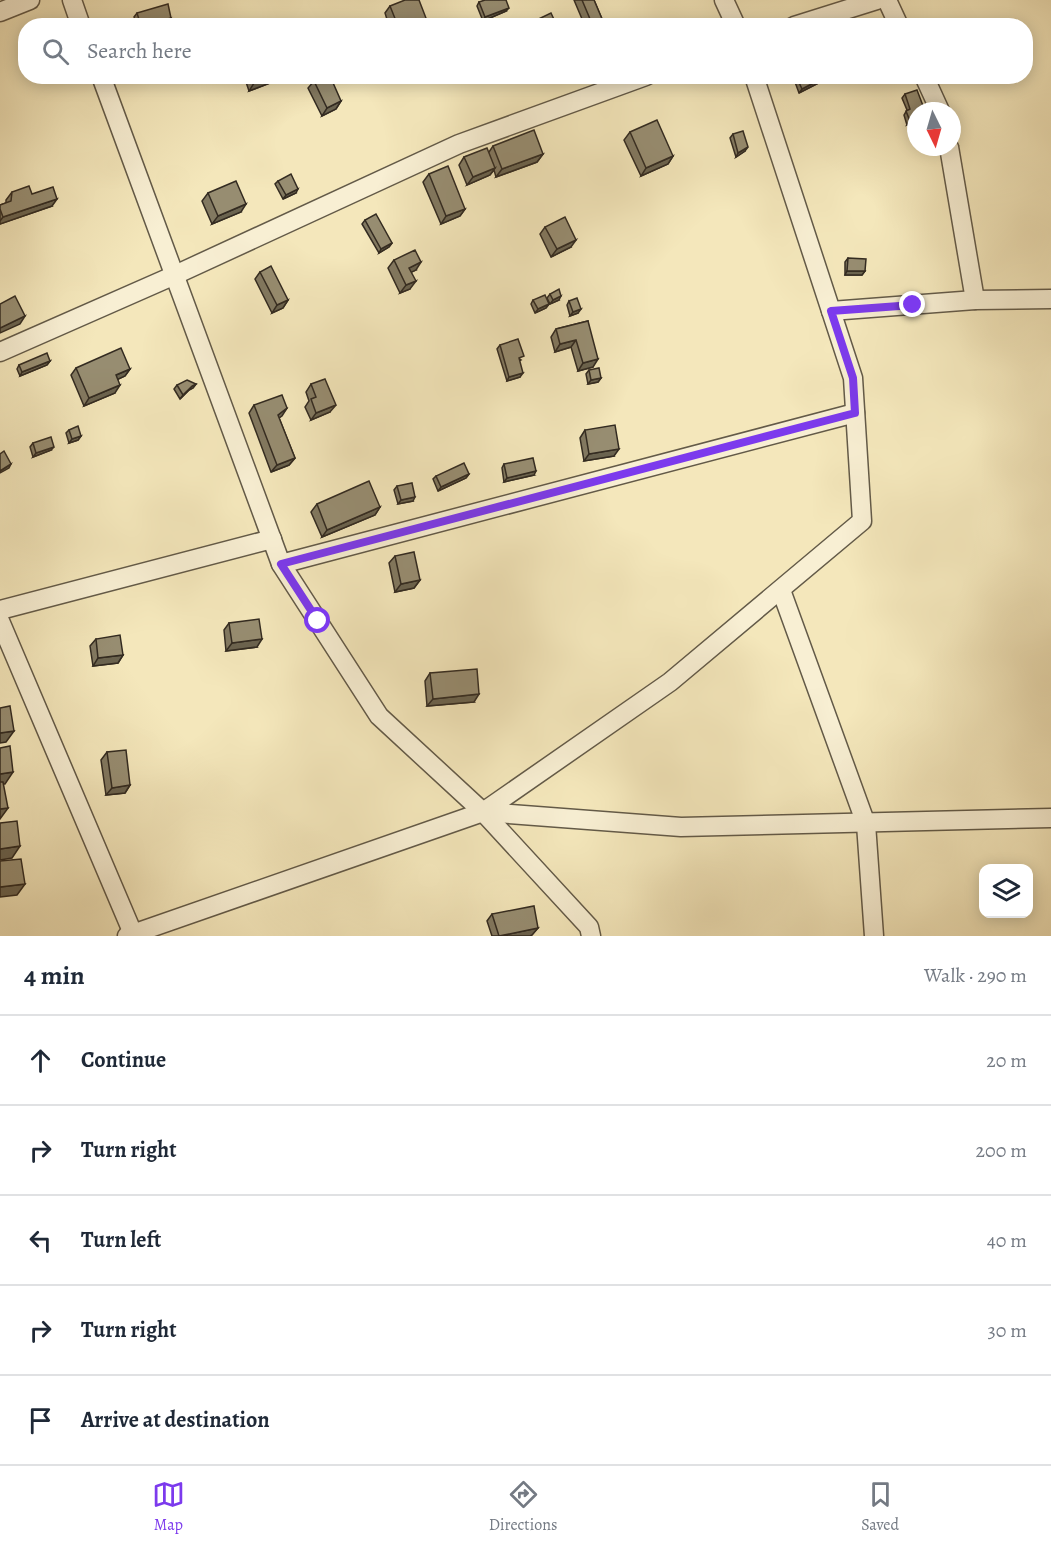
<!DOCTYPE html>
<html lang="en">
<head>
<meta charset="utf-8">
<style>
	:root { --surface:#fff; --page:#f6f6f7; --text:#1f2937; --muted:#747a83; --line:#e0e1e3; --accent:#7c3aed }
	body { margin:0; font-family:Alegreya,serif; background:var(--page); color:var(--text) }
	.controls { position:absolute; right:18px; bottom:18px; display:grid; overflow:hidden; border-radius:12px; box-shadow:0 3px 15px #0003 }
	.controls button { width:54px; height:54px; display:grid; place-items:center; padding:0; border:0; border-bottom:2px solid var(--line); background:var(--surface); color:var(--text); font:30px sans-serif }
	.compass { position:absolute; left:907px; top:102px; width:54px; height:54px; border-radius:50%; background:var(--surface); box-shadow:0 3px 15px #0003; rotate:175deg }
	.stop { position:absolute; width:18px; height:18px; margin:-14px; border:4px solid #7c3aed; border-radius:50%; background:#fff }
	.stop.end { background:#7c3aed; border-color:#fff; box-shadow:0 2px 6px #0008 }
	.list { margin:0; padding:0; list-style:none }
	h2 { display:flex; justify-content:space-between; align-items:center; height:78px; margin:0; padding:0 24px; font-size:26px }
	h2 small { font-size:20px; font-weight:400; color:var(--muted) }
	.list li { display:grid; grid-template-columns:39px 1fr auto; gap:18px; align-items:center; box-sizing:border-box; height:90px; padding:0 24px; border-top:2px solid var(--line) }
	.list b { display:block; font-size:22px; white-space:nowrap }
	.list em { font-size:20px; font-style:normal; color:var(--muted) }
	.icon { flex:none; width:33px; height:33px; fill:none; stroke:currentColor; stroke-width:2; stroke-linecap:round; stroke-linejoin:round }
	.map { position:relative; flex:none; width:1051px; height:936px; overflow:hidden }
	.search { position:absolute; background:var(--surface); box-shadow:0 3px 15px #0003; left:18px; right:18px; top:18px; height:66px; display:flex; align-items:center; gap:15px; box-sizing:border-box; padding:0 21px; border-radius:24px; color:var(--muted); font-size:22px }
	.sheet { height:528px; background:var(--surface) }
	nav { display:flex; justify-content:space-around; align-items:center; box-sizing:border-box; height:84px; border-top:2px solid var(--line); background:var(--surface); font-size:16px; color:var(--muted) }
	nav a { display:grid; justify-items:center; gap:3px }
	nav .on { color:var(--accent) }
	.map>svg:first-child { display:block }
	.lines { fill:none; stroke-linecap:round; stroke-linejoin:round }
	.street-casing { stroke:#635a48; stroke-width:21 }
	.street { stroke:#f8efd3; stroke-width:18 }
	.wall { fill:#827961; stroke:#332b21; stroke-width:1.5 }
	.shaded-wall { fill:#6a634f; stroke:#332b21; stroke-width:1.5 }
	.building { fill:#978d71; stroke:#332b21; stroke-width:1.5 }
	.route { stroke:#7c3aed; stroke-width:8 }
</style>
</head>
<body>
<div class="map">
<svg width="1051" height="936" viewBox="0 0 1051 936">
	<rect width="100%" height="100%" fill="#f4e7bb"/>
	<filter id="stains"><feTurbulence type="fractalNoise" baseFrequency=".00333" numOctaves="4"/><feColorMatrix values="0 0 0 0 .2 0 0 0 0 .09 0 0 0 0 .02 0 0 0 .5 -.17"/></filter>
	<radialGradient id="worn" r=".72"><stop offset=".6" stop-color="#630" stop-opacity="0"/><stop offset="1" stop-color="#630" stop-opacity=".3"/></radialGradient>
	<g class="lines">
		<defs>
			<g id="street">
				<polyline points="72,0 81,26"/>
				<polyline points="724,0 736,26"/>
				<polyline points="887,0 899,26"/>
				<polyline points="0,12 30,0"/>
				<polyline points="794,26 877,0"/>
				<polyline points="101,76 281,564 379,716 483,812 589,927 591,936"/>
				<polyline points="924,76 940,111"/>
				<polyline points="949,147 975,300"/>
				<polyline points="831,311 975,300 1051,299"/>
				<polyline points="0,352 175,275 459,144 646,76"/>
				<polyline points="281,564 855,413"/>
				<polyline points="781,590 866,824 874,936"/>
				<polyline points="0,610 272,539"/>
				<polyline points="0,621 134,936"/>
				<polyline points="483,812 681,827 1051,818"/>
				<polyline points="127,936 483,812 670,682 862,521 853,378 754,76"/>
			</g>
		</defs>
		<use href="#street" class="street-casing"/>
		<use href="#street" class="street"/>
	</g>
	<g class="wall">
		<polygon points="574,0 594,0 605,26 585,26"/>
		<polygon points="479,2 506,11 483,21 477,6"/>
		<polygon points="390,6 429,26 389,26 385,13"/>
		<polygon points="137,13 169,22 156,26 137,26 134,17"/>
		<polygon points="244,76 281,76 278,80 249,91"/>
		<polygon points="801,76 832,76 799,93 795,82 797,78"/>
		<polygon points="314,81 341,101 336,109 322,116 308,88"/>
		<polygon points="905,94 916,111 916,122 907,125 904,115 907,110 902,98"/>
		<polygon points="630,132 673,156 668,164 641,176 624,140"/>
		<polygon points="733,134 745,151 736,157 730,138"/>
		<polygon points="493,146 543,154 537,162 496,177 494,170 490,175 467,185 459,165 464,157 489,152"/>
		<polygon points="429,174 465,209 460,216 441,224 423,182"/>
		<polygon points="278,181 296,193 283,199 275,184"/>
		<polygon points="12,192 32,194 52,206 0,224 0,205 6,203 6,200"/>
		<polygon points="208,193 241,212 212,224 202,201"/>
		<polygon points="365,220 392,243 389,247 379,253 362,224"/>
		<polygon points="545,227 571,247 551,257 540,234"/>
		<polygon points="848,258 865,271 862,275 845,275 845,262"/>
		<polygon points="394,260 416,270 411,272 410,289 400,293 388,268"/>
		<polygon points="260,272 288,300 283,308 272,313 255,279"/>
		<polygon points="550,294 559,300 550,304 547,298"/>
		<polygon points="533,300 549,304 546,308 535,313 531,304"/>
		<polygon points="569,301 578,313 570,316 567,305"/>
		<polygon points="588,321 593,367 578,371 571,347 555,352 551,337 556,329"/>
		<polygon points="500,345 521,360 519,361 520,377 507,381 497,349"/>
		<polygon points="50,361 47,365 20,376 17,369 19,365"/>
		<polygon points="76,368 130,369 125,376 118,379 115,393 84,406 71,375"/>
		<polygon points="589,370 601,378 598,382 588,384 586,374"/>
		<polygon points="196,384 193,388 189,390 180,399 174,389 177,385"/>
		<polygon points="311,384 330,412 311,420 305,407 309,401 306,392"/>
		<polygon points="254,405 287,408 279,418 295,458 289,465 271,472 249,413"/>
		<polygon points="69,430 81,436 78,440 69,443 66,433"/>
		<polygon points="585,430 614,456 584,461 580,438"/>
		<polygon points="33,443 51,450 33,457 30,447"/>
		<polygon points="504,464 534,475 504,482 502,468"/>
		<polygon points="469,474 466,478 438,491 433,479 436,476"/>
		<polygon points="397,486 413,501 398,504 394,490"/>
		<polygon points="317,504 380,507 375,515 322,537 311,512"/>
		<polygon points="395,556 420,580 414,588 395,592 389,563"/>
		<polygon points="229,623 257,647 226,651 224,630"/>
		<polygon points="96,639 123,655 118,663 93,666 90,646"/>
		<polygon points="430,673 474,702 427,706 425,681"/>
		<polygon points="107,752 130,785 125,793 106,795 101,760"/>
		<polygon points="492,914 538,928 532,935 530,936 492,936 487,921"/>
	</g>
	<g class="shaded-wall">
		<polygon points="509,8 506,11 483,21 485,17"/>
		<polygon points="171,18 169,22 156,26 144,26"/>
		<polygon points="272,76 281,76 278,80 249,91 254,83"/>
		<polygon points="827,76 832,76 799,93 802,89"/>
		<polygon points="341,101 336,109 322,116 327,108"/>
		<polygon points="916,119 916,122 907,125 910,121"/>
		<polygon points="748,147 745,151 736,157 738,153"/>
		<polygon points="543,154 537,162 496,177 502,169"/>
		<polygon points="673,156 668,164 641,176 646,168"/>
		<polygon points="495,168 490,175 467,185 473,177"/>
		<polygon points="298,189 296,193 283,199 286,195"/>
		<polygon points="57,199 52,206 0,224 0,221 3,217"/>
		<polygon points="246,204 241,212 212,224 218,216"/>
		<polygon points="465,209 460,216 441,224 446,216"/>
		<polygon points="576,240 571,247 551,257 557,249"/>
		<polygon points="392,243 389,247 379,253 381,249"/>
		<polygon points="421,262 416,270 404,276 409,268"/>
		<polygon points="847,271 865,271 862,275 845,275"/>
		<polygon points="416,281 410,289 400,293 406,285"/>
		<polygon points="561,296 559,300 550,304 553,300"/>
		<polygon points="288,300 283,308 272,313 277,305"/>
		<polygon points="549,304 546,308 535,313 538,309"/>
		<polygon points="581,309 578,313 570,316 573,312"/>
		<polygon points="25,316 20,324 0,333 0,328"/>
		<polygon points="576,340 571,347 555,352 560,344"/>
		<polygon points="598,359 593,367 578,371 583,363"/>
		<polygon points="50,361 47,365 20,376 22,372"/>
		<polygon points="130,369 125,376 110,383 116,375"/>
		<polygon points="523,373 520,377 507,381 509,377"/>
		<polygon points="601,378 598,382 588,384 591,380"/>
		<polygon points="196,384 193,388 189,390 180,399 183,395 192,386"/>
		<polygon points="120,385 115,393 84,406 89,398"/>
		<polygon points="336,405 330,412 311,420 316,413"/>
		<polygon points="287,408 282,416 273,422 278,415"/>
		<polygon points="81,436 78,440 69,443 72,439"/>
		<polygon points="54,447 51,450 33,457 36,453"/>
		<polygon points="619,449 614,456 584,461 589,454"/>
		<polygon points="295,458 289,465 271,472 277,465"/>
		<polygon points="11,464 9,468 0,473 0,471"/>
		<polygon points="536,471 534,475 504,482 507,478"/>
		<polygon points="469,474 466,478 438,491 441,487"/>
		<polygon points="415,497 413,501 398,504 401,500"/>
		<polygon points="380,507 375,515 322,537 327,530"/>
		<polygon points="420,580 414,588 395,592 401,584"/>
		<polygon points="262,639 257,647 226,651 232,643"/>
		<polygon points="123,655 118,663 93,666 98,658"/>
		<polygon points="479,694 474,702 427,706 433,699"/>
		<polygon points="14,731 6,742 0,743 0,733"/>
		<polygon points="13,772 5,784 0,784 0,774"/>
		<polygon points="130,785 125,793 106,795 112,788"/>
		<polygon points="8,808 0,819 0,809"/>
		<polygon points="20,846 12,858 0,860 0,849"/>
		<polygon points="25,884 17,895 0,897 0,887"/>
		<polygon points="538,928 532,935 530,936 500,936"/>
	</g>
	<g class="building">
		<polygon points="405,0 419,0 429,26 398,26 390,6"/>
		<polygon points="485,0 506,0 509,8 485,17 479,2"/>
		<polygon points="582,0 594,0 605,26 593,26"/>
		<polygon points="168,4 171,18 144,26 141,26 137,13"/>
		<polygon points="551,13 557,26 524,26"/>
		<polygon points="252,76 272,76 254,83"/>
		<polygon points="323,76 330,76 341,101 327,108 314,81"/>
		<polygon points="801,76 827,76 802,89 797,78"/>
		<polygon points="917,90 925,111 916,111 916,119 910,121 906,111 910,109 905,94"/>
		<polygon points="657,120 673,156 646,168 630,132"/>
		<polygon points="534,130 543,154 502,169 493,146"/>
		<polygon points="743,131 748,147 738,153 733,134"/>
		<polygon points="487,148 495,168 473,177 464,157"/>
		<polygon points="448,166 465,209 446,216 429,174"/>
		<polygon points="291,174 298,189 286,195 278,181"/>
		<polygon points="236,181 246,204 218,216 208,193"/>
		<polygon points="29,186 32,194 53,187 57,199 3,217 0,209 0,205 11,201 12,192"/>
		<polygon points="376,214 392,243 381,249 365,220"/>
		<polygon points="565,217 576,240 557,249 545,227"/>
		<polygon points="415,250 421,262 409,268 416,281 406,285 394,260"/>
		<polygon points="848,258 866,259 865,271 847,271"/>
		<polygon points="271,266 288,300 277,305 260,272"/>
		<polygon points="559,289 561,296 553,300 550,294"/>
		<polygon points="545,295 549,304 538,309 533,300"/>
		<polygon points="15,296 25,316 0,328 0,304"/>
		<polygon points="577,298 581,309 573,312 569,301"/>
		<polygon points="588,321 598,359 583,363 576,340 560,344 556,329"/>
		<polygon points="518,339 524,356 519,358 523,373 509,377 500,345"/>
		<polygon points="121,348 130,369 116,375 120,385 89,398 76,368"/>
		<polygon points="47,353 50,361 22,372 19,365"/>
		<polygon points="599,368 601,378 591,380 589,370"/>
		<polygon points="325,379 336,405 316,413 311,399 316,397 311,384"/>
		<polygon points="187,380 196,384 192,386 183,395 177,385"/>
		<polygon points="282,395 287,408 278,415 295,458 277,465 254,405"/>
		<polygon points="615,425 619,449 589,454 585,430"/>
		<polygon points="78,426 81,436 72,439 69,430"/>
		<polygon points="51,437 54,447 36,453 33,443"/>
		<polygon points="4,451 11,464 0,471 0,454"/>
		<polygon points="533,458 536,471 507,478 504,464"/>
		<polygon points="464,463 469,474 441,487 436,476"/>
		<polygon points="369,481 380,507 327,530 317,504"/>
		<polygon points="412,483 415,497 401,500 397,486"/>
		<polygon points="414,552 420,580 401,584 395,556"/>
		<polygon points="259,619 262,639 232,643 229,623"/>
		<polygon points="120,635 123,655 98,658 96,639"/>
		<polygon points="477,669 479,694 433,699 430,673"/>
		<polygon points="10,706 14,731 0,733 0,708"/>
		<polygon points="10,746 13,772 0,774 0,748"/>
		<polygon points="126,750 130,785 112,788 107,752"/>
		<polygon points="0,782 3,782 8,808 0,809"/>
		<polygon points="17,821 20,846 0,849 0,823"/>
		<polygon points="21,859 25,884 0,887 0,861"/>
		<polygon points="534,906 538,928 499,936 492,914"/>
	</g>
	<g class="lines">
		<polyline class="route" points="318,621 281,564 855,413 853,378 831,311 913,305"/>
	</g>
	<rect width="100%" height="100%" filter="url(#stains)"/>
	<rect width="100%" height="100%" fill="url(#worn)"/>
</svg>
<div class="controls">
<button><svg class="icon" aria-label="layers" viewBox="0 0 24 24"><path d="M12 4l9 5-9 5-9-5zM3 14l9 5 9-5"/></svg></button>
</div>
<svg class="compass" viewBox="-18 -18 36 36"><path d="M0-13l5 13h-10z" fill="#e53935"/><path d="M0 13l5-13h-10z" fill="#747a83"/></svg>
<div class="stop" style="left:318px;top:621px"></div>
<div class="stop end" style="left:913px;top:305px"></div>
<div class="search"><svg class="icon" aria-label="search" viewBox="0 0 24 24"><circle cx="10" cy="10" r="6"/><path d="M15 15l6 6"/></svg>Search here</div>
</div>
<section class="sheet">
<h2>4 min<small>Walk · 290 m</small></h2>
<ul class="list">
<li><svg class="icon" aria-label="ahead" viewBox="0 0 24 24"><path d="M12 20V5M6 11l6-6 6 6"/></svg><div><b>Continue</b></div><em>20 m</em></li>
<li><svg class="icon" aria-label="right" viewBox="0 0 24 24"><path d="M7 20v-9h11M14 6l5 5-5 5"/></svg><div><b>Turn right</b></div><em>200 m</em></li>
<li><svg class="icon" aria-label="left" viewBox="0 0 24 24"><path d="M17 20v-9H6M10 6l-5 5 5 5"/></svg><div><b>Turn left</b></div><em>40 m</em></li>
<li><svg class="icon" aria-label="right" viewBox="0 0 24 24"><path d="M7 20v-9h11M14 6l5 5-5 5"/></svg><div><b>Turn right</b></div><em>30 m</em></li>
<li><svg class="icon" aria-label="arrive" viewBox="0 0 24 24"><path d="M6 21V4h12l-3 4 3 4H6"/></svg><div><b>Arrive at destination</b></div></li>
</ul>
</section>
<nav>
<a class="on"><svg class="icon" aria-label="map" viewBox="0 0 24 24"><path d="M3 6l6-2 6 2 6-2v14l-6 2-6-2-6 2zM9 4v14M15 6v14"/></svg>Map</a>
<a><svg class="icon" aria-label="directions" viewBox="0 0 24 24"><path d="M12 3l9 9-9 9-9-9zM9 14v-3h6M13 9l2 2-2 2"/></svg>Directions</a>
<a><svg class="icon" aria-label="saved" viewBox="0 0 24 24"><path d="M7 4h10v16l-5-4-5 4z"/></svg>Saved</a>
</nav>
</body>
</html>
